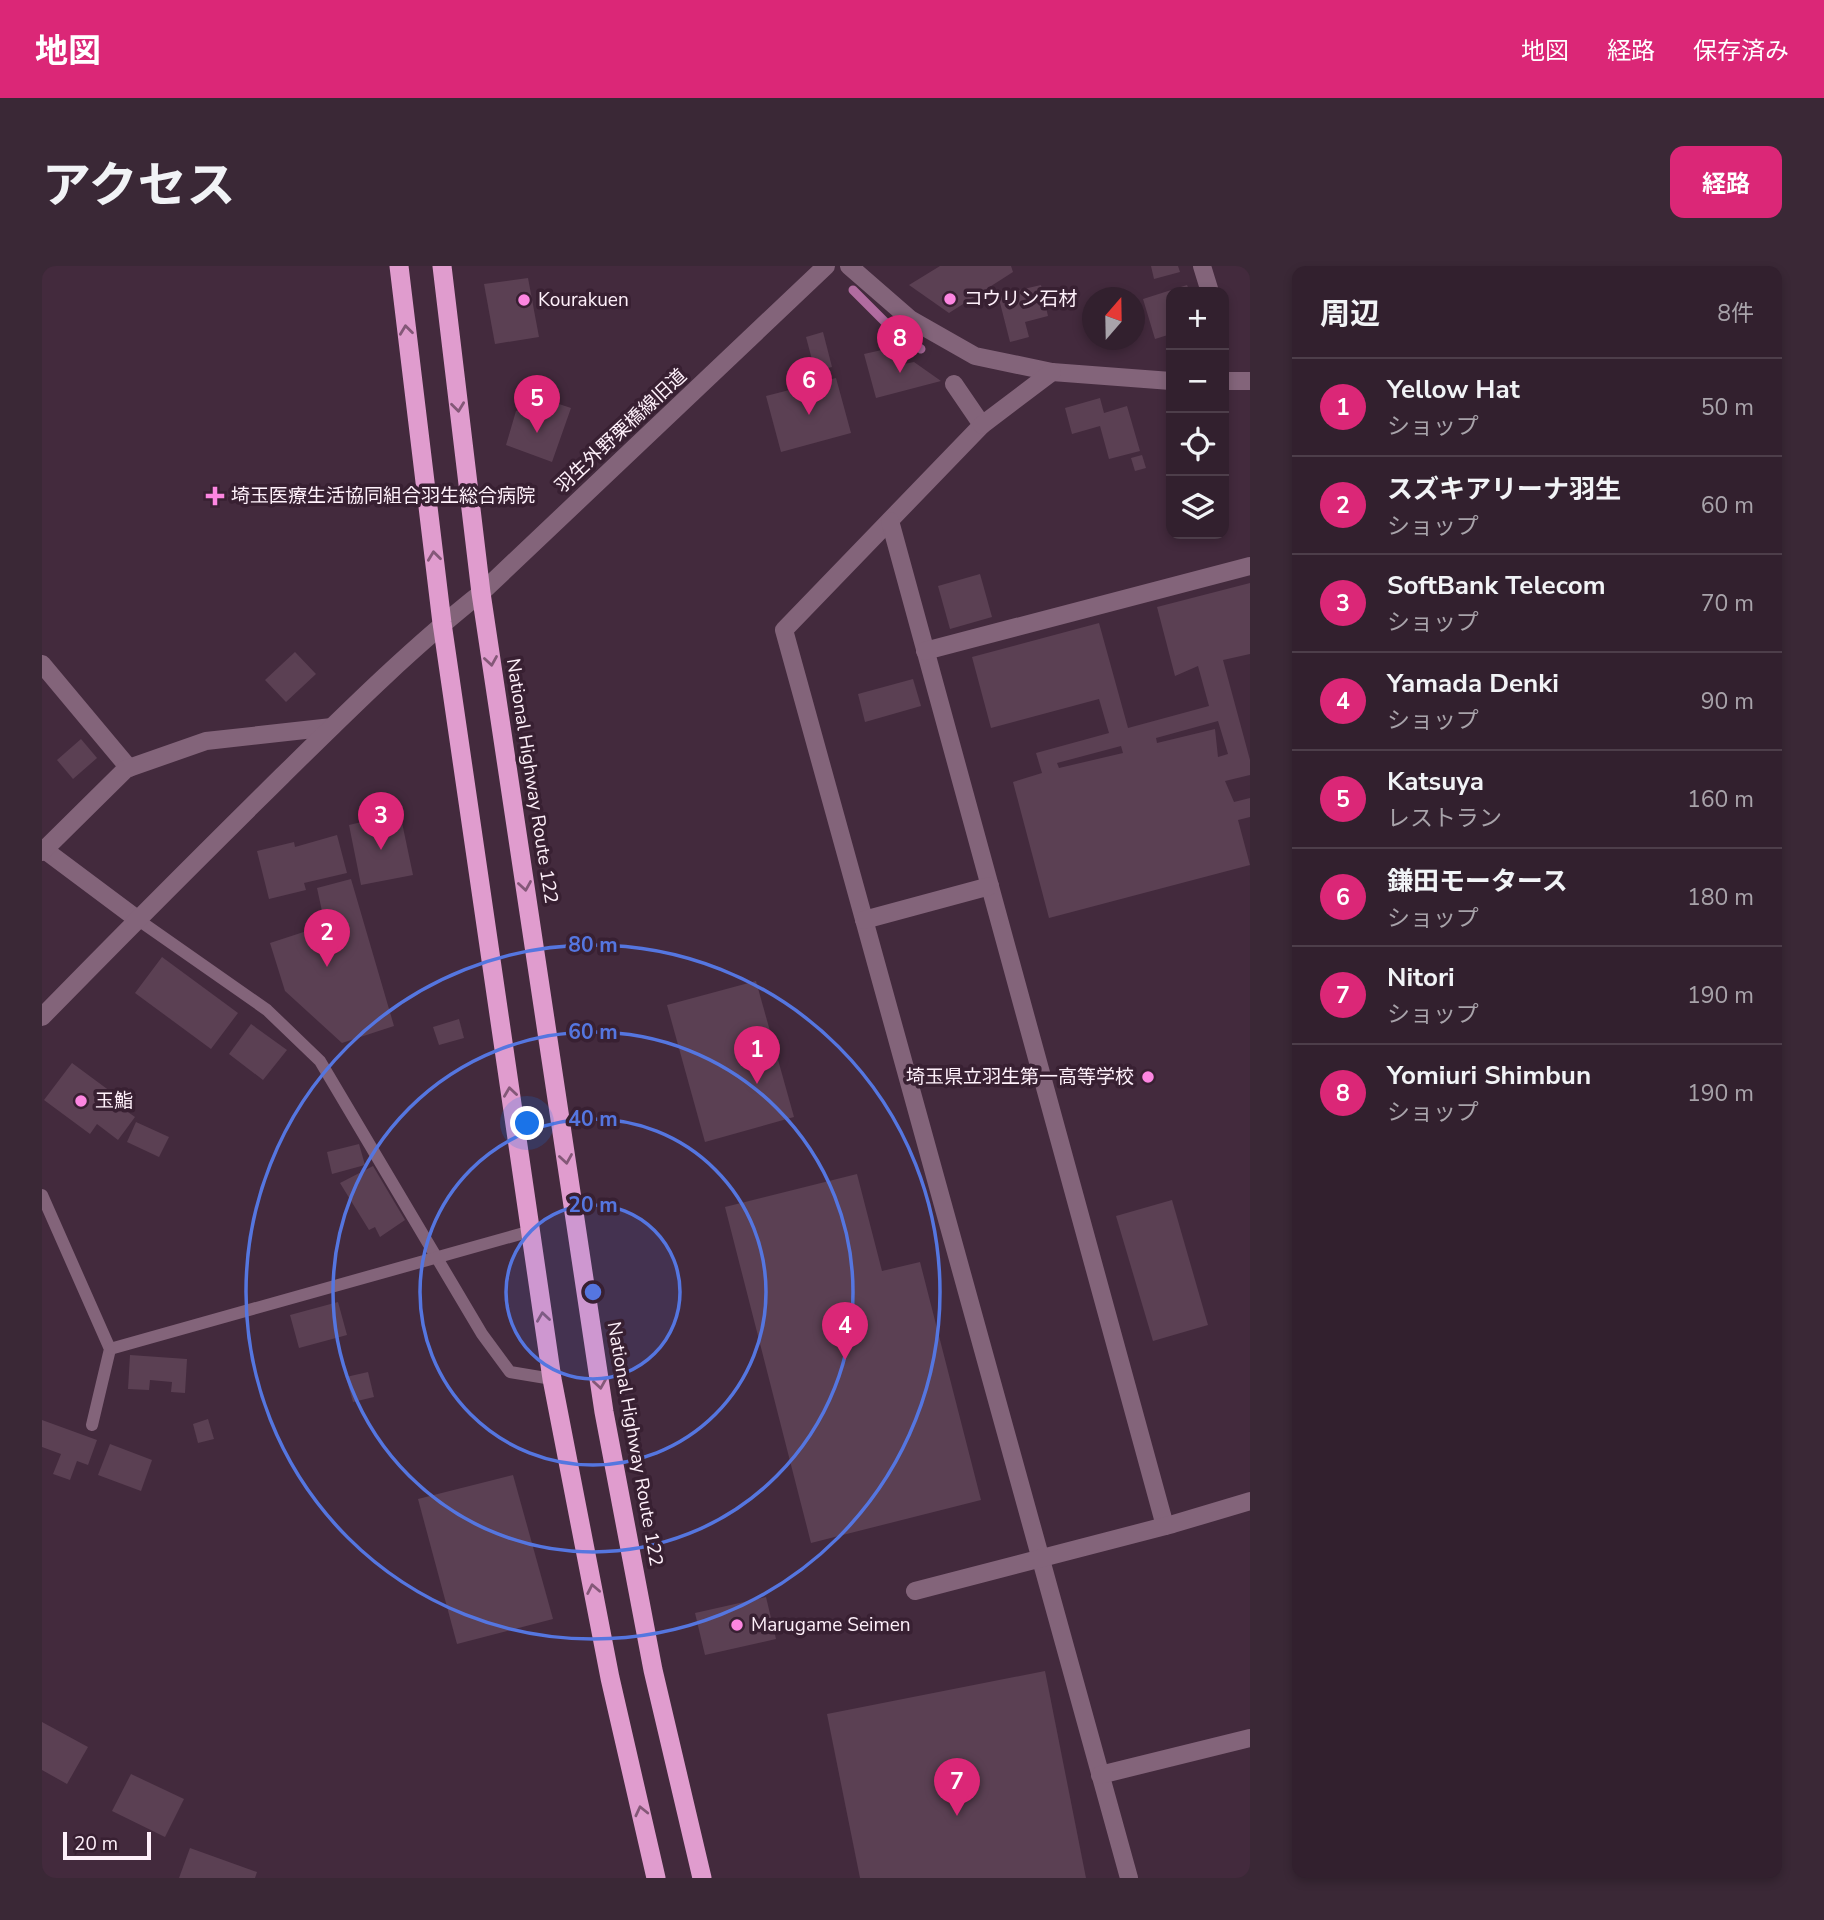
<!DOCTYPE html>
<html lang="ja">
<head>
<meta charset="utf-8">
<style>
	:root { --surface:#32202e; --page:#3a2836; --text:#f1f3f6; --muted:#a8a3aa; --line:#4d3e4a; --accent:#db2777 }
	body { margin:0; font-family:"Nunito Sans","Noto Sans JP",sans-serif; background:var(--page); color:var(--text) }
	.controls { position:absolute; right:21px; top:21px; display:grid; overflow:hidden; border-radius:14px; box-shadow:0 4px 10px #0003 }
	.controls button { width:63px; height:63px; display:grid; place-items:center; padding:0; border:0; border-bottom:2px solid var(--line); background:var(--surface); color:var(--text); font:35px sans-serif }
	.compass { position:absolute; left:1040px; top:21px; width:63px; height:63px; border-radius:50%; background:var(--surface); box-shadow:0 4px 10px #0003; rotate:20deg }
	.scale { position:absolute; left:21px; bottom:18px; width:88px; box-sizing:border-box; padding-left:7px; border:4px solid #fef0fa; border-top:0; font-size:19px; line-height:24px; white-space:nowrap; color:#fef0fa; -webkit-text-stroke:5px #382032; paint-order:stroke }
	.you { position:absolute; left:486px; top:858px; width:24px; height:24px; margin:-18px; border:5px solid #fff; border-radius:50%; background:#1a73e8; box-shadow:0 0 0 10px #1a73e833 }
	.badge { display:grid; place-items:center; width:46px; height:46px; border-radius:50%; background:var(--accent); color:#fff; font-size:23px; font-weight:700 }
	.pin { position:absolute; translate:-50% -58px; filter:drop-shadow(0 2px 4px #0008) }
	.pin::after { content:''; position:absolute; top:37px; width:24px; height:21px; background:inherit; clip-path:polygon(0 0,100% 0,50% 100%) }
	.list { margin:0; padding:0; list-style:none }
	h2 { display:flex; justify-content:space-between; align-items:center; height:91px; margin:0; padding:0 28px; font-size:30px }
	h2 small { font-size:23px; font-weight:400; color:var(--muted) }
	.list li { display:grid; grid-template-columns:46px 1fr auto; gap:21px; align-items:center; box-sizing:border-box; height:98px; padding:0 28px; border-top:2px solid var(--line) }
	.list b { display:block; font-size:26px; white-space:nowrap }
	.list p { margin:0; font-size:23px; white-space:nowrap; color:var(--muted) }
	.list em { font-size:23px; font-style:normal; color:var(--muted) }
	.icon { flex:none; width:38px; height:38px; fill:none; stroke:currentColor; stroke-width:2; stroke-linecap:round; stroke-linejoin:round }
	.map { position:relative; flex:none; width:1208px; height:1612px; overflow:hidden; border-radius:14px }
	header { display:flex; align-items:center; gap:42px; box-sizing:border-box; height:98px; padding:0 35px; background:var(--accent); color:#fff }
	header strong { font-size:33px }
	nav { display:flex; gap:38px; margin-inline-start:auto; font-size:24px }
	.intro { display:flex; align-items:center; justify-content:space-between; box-sizing:border-box; height:168px; padding:0 42px }
	h1 { margin:0; font-size:49px }
	.button { padding:18px 32px; border-radius:14px; background:var(--accent); color:#fff; font-size:24px; font-weight:700 }
	main { display:flex; gap:42px; padding:0 42px }
	aside { flex:1; background:var(--surface); border-radius:14px; box-shadow:0 4px 10px #0003 }
	.map>svg:first-child { display:block }
	.lines { fill:none; stroke-linecap:round; stroke-linejoin:round }
	.stream { stroke:#b16ca0; stroke-width:9 }
	.building { fill:#5b4053; fill-rule:evenodd }
	.service { stroke:#83647a; stroke-width:12 }
	.minor { stroke:#83647a; stroke-width:18 }
	.tertiary { stroke:#83647a; stroke-width:18 }
	.trunk { stroke:#e09cce; stroke-width:19 }
	.oneway { stroke:#845878 }
	.ring { fill:none; stroke:#5576e0; stroke-width:3.5 }
	.poi-dot { fill:#fd86e1; stroke:#382032; stroke-width:2.5 }
	.labels { text-anchor:middle; dominant-baseline:central; stroke-width:7; stroke-linejoin:round; paint-order:stroke }
	.poi-label { font-size:19px; fill:#fef0fa; stroke:#382032; text-anchor:start }
	.street-label { font-size:19px; fill:#fef0fa; stroke:#382032 }
	.centre { fill:#5576e0; stroke:#382032; stroke-width:3.5 }
	.ring-label { font-size:21px; text-anchor:middle; font-weight:bold; fill:#5576e0; stroke:#382032; stroke-width:7; stroke-linejoin:round; paint-order:stroke }
</style>
</head>
<body>
<header>
<strong>地図</strong>
<nav><a>地図</a><a>経路</a><a>保存済み</a></nav>
</header>
<div class="intro"><h1>アクセス</h1><a class="button">経路</a></div>
<main>
<div class="map">
<svg width="1208" height="1612" viewBox="0 0 1208 1612">
	<rect width="100%" height="100%" fill="#432a3d"/>
	<g class="lines">
		<polyline class="stream" points="811,24 848,61 879,83"/>
	</g>
	<g class="building">
		<polygon points="898,0 969,0 971,6 907,47 867,19"/>
		<polygon points="1109,0 1136,0 1138,6 1112,13"/>
		<polygon points="486,12 497,71 453,78 442,18"/>
		<polygon points="999,19 1006,50 983,56 987,71 968,76 956,29"/>
		<polygon points="1145,19 1148,26 1129,26 1129,68 1113,73 1101,33"/>
		<polygon points="781,66 790,101 773,105 764,71"/>
		<polygon points="853,81 857,99 872,96 899,115 834,132 822,88"/>
		<polygon points="794,112 809,167 739,186 724,130"/>
		<polygon points="493,130 529,142 510,196 464,179 474,145 490,140"/>
		<polygon points="1058,132 1062,147 1085,140 1098,185 1067,193 1058,160 1030,168 1023,142"/>
		<polygon points="1100,189 1104,202 1093,205 1089,192"/>
		<polygon points="938,308 950,351 908,363 896,320"/>
		<path d="M 1208,317 L 1208,388 L 1181,394 L 1208,494 L 1208,509 L 1183,515 L 1192,536 L 1208,532 L 1208,551 L 1196,554 L 1208,599 L 1007,652 L 971,516 L 1000,507 L 994,487 L 1067,467 L 1057,433 L 949,462 L 930,391 L 1057,357 L 1086,462 L 1167,440 L 1156,400 L 1133,410 L 1115,341 ZM 1176,455 L 1186,488 L 1176,491 L 1173,463 L 1115,477 L 1114,472 ZM 1079,480 L 1081,487 L 1017,502 L 1015,497 Z"/>
		<polygon points="253,386 274,408 244,436 223,414"/>
		<polygon points="871,413 879,440 823,456 816,428"/>
		<polygon points="39,473 55,492 31,513 15,494"/>
		<polygon points="358,547 371,609 319,619 307,559"/>
		<polygon points="295,569 305,607 262,617 264,624 227,633 215,585 252,576 253,581"/>
		<polygon points="309,613 352,760 300,777 243,725 228,677 283,659 275,622"/>
		<polygon points="120,691 196,747 169,783 93,727"/>
		<polygon points="714,715 752,851 663,876 625,739"/>
		<polygon points="417,753 422,772 397,779 391,761"/>
		<polygon points="209,758 245,784 221,814 187,788"/>
		<polygon points="30,797 76,831 73,837 93,851 76,874 55,858 48,868 2,834"/>
		<polygon points="94,856 127,871 117,891 85,876"/>
		<polygon points="317,878 323,899 290,908 285,886"/>
		<polygon points="331,900 363,954 338,971 333,961 327,964 298,917"/>
		<polygon points="815,908 840,1005 878,996 939,1234 769,1277 683,941"/>
		<polygon points="1130,934 1166,1059 1111,1075 1074,950"/>
		<polygon points="296,1036 305,1069 257,1082 248,1049"/>
		<polygon points="88,1089 145,1093 143,1127 129,1126 130,1116 108,1114 107,1124 86,1123"/>
		<polygon points="326,1106 332,1131 311,1136 304,1111"/>
		<polygon points="166,1153 172,1173 156,1177 151,1158"/>
		<polygon points="0,1154 55,1174 46,1199 35,1195 28,1214 11,1208 19,1188 0,1181"/>
		<polygon points="68,1178 110,1194 99,1225 56,1209"/>
		<polygon points="471,1209 511,1353 415,1378 376,1233"/>
		<polygon points="724,1331 734,1373 663,1389 653,1347"/>
		<polygon points="1003,1405 1044,1612 818,1612 785,1448"/>
		<polygon points="0,1456 46,1481 25,1518 0,1504"/>
		<polygon points="89,1508 142,1533 123,1571 70,1545"/>
		<polygon points="148,1582 215,1606 213,1612 137,1612"/>
	</g>
	<g class="lines">
		<g class="service">
			<polyline points="95,653 225,744 278,795 440,1068 468,1106 510,1113"/>
			<polyline points="0,929 68,1083 50,1159"/>
			<polyline points="68,1083 489,965"/>
		</g>
		<g class="minor">
			<polyline points="807,0 868,53 933,90 1010,106 1129,115"/>
			<polyline points="1160,0 1168,26"/>
			<polyline points="1182,115 1208,115"/>
			<polyline points="912,118 940,159 742,364 1087,1612"/>
			<polyline points="940,159 1010,106"/>
			<polyline points="848,255 1123,1260"/>
			<polyline points="883,385 1208,300"/>
			<polyline points="0,398 87,502"/>
			<polyline points="0,582 95,653"/>
			<polyline points="0,586 84,503 164,475 290,461"/>
			<polyline points="822,654 948,620"/>
			<polyline points="873,1325 1131,1258 1208,1235"/>
			<polyline points="1058,1509 1208,1472"/>
		</g>
		<path class="tertiary" d="M 0,751 C 79,670 159,590 240,510 C 304,447 368,383 439,327 L 784,0"/>
		<g class="trunk">
			<polyline points="357,0 400,357 510,1113 568,1412 614,1612"/>
			<polyline points="400,0 439,327 562,1146 611,1404 660,1612"/>
		</g>
	</g>
	<defs><path id="oneway-chevron" d="M-2-3.5L2.5 0L-2 3.5" fill="none" stroke-width="1.6" stroke-linecap="round" stroke-linejoin="round" transform="scale(1.75)"/></defs>
	<g class="oneway">
		<use href="#oneway-chevron" transform="translate(364 64) rotate(-97)"/>
		<use href="#oneway-chevron" transform="translate(416 141) rotate(83)"/>
		<use href="#oneway-chevron" transform="translate(392 290) rotate(-97)"/>
		<use href="#oneway-chevron" transform="translate(449 395) rotate(81)"/>
		<use href="#oneway-chevron" transform="translate(483 620) rotate(81)"/>
		<use href="#oneway-chevron" transform="translate(468 826) rotate(-98)"/>
		<use href="#oneway-chevron" transform="translate(524 893) rotate(81)"/>
		<use href="#oneway-chevron" transform="translate(501 1051) rotate(-98)"/>
		<use href="#oneway-chevron" transform="translate(558 1118) rotate(81)"/>
		<use href="#oneway-chevron" transform="translate(551 1323) rotate(-101)"/>
		<use href="#oneway-chevron" transform="translate(599 1545) rotate(-103)"/>
	</g>
	<circle cx="551" cy="1026" r="87" fill="#5576e0" fill-opacity=".12"/>
	<g class="ring">
		<circle cx="551" cy="1026" r="87"/>
		<circle cx="551" cy="1026" r="173"/>
		<circle cx="551" cy="1026" r="260"/>
		<circle cx="551" cy="1026" r="347"/>
	</g>
	<g class="poi-dot">
		<circle cx="908" cy="33" r="7"/>
		<circle cx="482" cy="34" r="7"/>
		<path d="M169.5 219.5h7v7h7v7h-7v7h-7v-7h-7v-7h7z"/>
		<circle cx="1106" cy="811" r="7"/>
		<circle cx="39" cy="835" r="7"/>
		<circle cx="695" cy="1359" r="7"/>
	</g>
	<g class="labels">
		<g class="poi-label">
			<text x="922" y="33">コウリン石材</text>
			<text x="496" y="34">Kourakuen</text>
			<text x="189" y="230">埼玉医療生活協同組合羽生総合病院</text>
			<text x="1092" y="811" text-anchor="end">埼玉県立羽生第一高等学校</text>
			<text x="53" y="835">玉鮨</text>
			<text x="709" y="1359">Marugame Seimen</text>
		</g>
		<g class="street-label">
			<text transform="translate(579 165) rotate(-43)">羽生外野栗橋線旧道</text>
			<text transform="translate(490 515) rotate(81)">National Highway Route 122</text>
			<text transform="translate(593 1178) rotate(80)">National Highway Route 122</text>
		</g>
	</g>
	<circle cx="551" cy="1026" r="10" class="centre"/>
	<g class="ring-label">
		<text x="551" y="686">80 m</text>
		<text x="551" y="773">60 m</text>
		<text x="551" y="860">40 m</text>
		<text x="551" y="946">20 m</text>
	</g>
</svg>
<div class="controls">
<button>+</button>
<button>−</button>
<button><svg class="icon" aria-label="locate" viewBox="0 0 24 24"><circle cx="12" cy="12" r="6"/><path d="M12 2v4M12 18v4M2 12h4M18 12h4"/></svg></button>
<button><svg class="icon" aria-label="layers" viewBox="0 0 24 24"><path d="M12 4l9 5-9 5-9-5zM3 14l9 5 9-5"/></svg></button>
</div>
<svg class="compass" viewBox="-18 -18 36 36"><path d="M0-13l5 13h-10z" fill="#e53935"/><path d="M0 13l5-13h-10z" fill="#a8a3aa"/></svg>
<div class="scale">20 m</div>
<div class="you"></div>
<div class="pin badge" style="left:715px;top:818px">1</div>
<div class="pin badge" style="left:285px;top:701px">2</div>
<div class="pin badge" style="left:339px;top:584px">3</div>
<div class="pin badge" style="left:803px;top:1094px">4</div>
<div class="pin badge" style="left:495px;top:167px">5</div>
<div class="pin badge" style="left:767px;top:149px">6</div>
<div class="pin badge" style="left:915px;top:1550px">7</div>
<div class="pin badge" style="left:858px;top:107px">8</div>
</div>
<aside>
<h2>周辺<small>8件</small></h2>
<ul class="list">
<li><span class="badge">1</span><div><b>Yellow Hat</b><p>ショップ</p></div><em>50 m</em></li>
<li><span class="badge">2</span><div><b>スズキアリーナ羽生</b><p>ショップ</p></div><em>60 m</em></li>
<li><span class="badge">3</span><div><b>SoftBank Telecom</b><p>ショップ</p></div><em>70 m</em></li>
<li><span class="badge">4</span><div><b>Yamada Denki</b><p>ショップ</p></div><em>90 m</em></li>
<li><span class="badge">5</span><div><b>Katsuya</b><p>レストラン</p></div><em>160 m</em></li>
<li><span class="badge">6</span><div><b>鎌田モータース</b><p>ショップ</p></div><em>180 m</em></li>
<li><span class="badge">7</span><div><b>Nitori</b><p>ショップ</p></div><em>190 m</em></li>
<li><span class="badge">8</span><div><b>Yomiuri Shimbun</b><p>ショップ</p></div><em>190 m</em></li>
</ul>
</aside>
</main>
</body>
</html>
